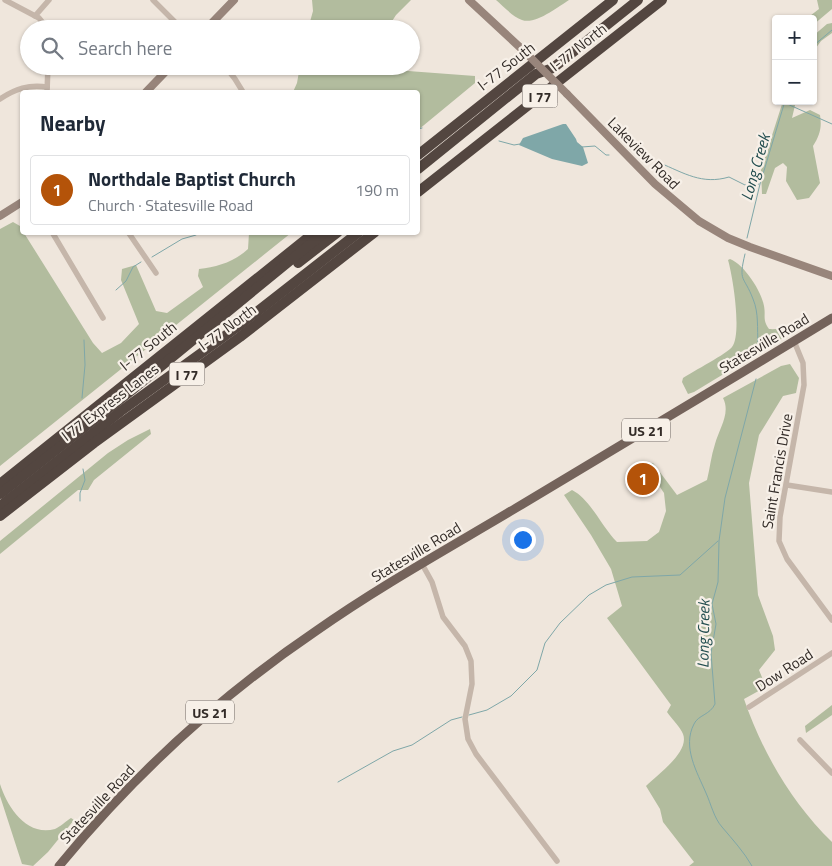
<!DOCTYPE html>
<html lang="en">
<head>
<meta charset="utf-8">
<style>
	:root { --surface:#fff; --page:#f6f6f7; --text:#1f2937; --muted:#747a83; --line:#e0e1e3; --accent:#b45309 }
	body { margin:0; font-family:"Titillium Web",sans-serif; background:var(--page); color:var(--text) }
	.controls { position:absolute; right:15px; top:15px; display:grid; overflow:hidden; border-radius:5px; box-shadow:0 1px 4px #0004 }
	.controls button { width:45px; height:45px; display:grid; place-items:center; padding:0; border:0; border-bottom:1px solid var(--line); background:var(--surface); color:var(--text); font:25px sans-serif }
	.you { position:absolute; left:522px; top:539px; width:18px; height:18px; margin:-12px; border:4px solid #fff; border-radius:50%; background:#1a73e8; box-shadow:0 0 0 8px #1a73e833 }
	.badge { display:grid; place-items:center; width:32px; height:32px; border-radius:50%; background:var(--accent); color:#fff; font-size:16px; font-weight:700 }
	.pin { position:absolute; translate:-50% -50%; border:2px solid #fff; box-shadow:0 1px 5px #0006 }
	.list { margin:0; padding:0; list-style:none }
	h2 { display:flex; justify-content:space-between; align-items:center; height:65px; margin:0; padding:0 20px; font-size:21px }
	h2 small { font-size:16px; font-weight:400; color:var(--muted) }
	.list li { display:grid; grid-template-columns:32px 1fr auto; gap:15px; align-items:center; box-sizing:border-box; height:70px; margin:0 10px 10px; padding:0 10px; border:1px solid var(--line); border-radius:5px }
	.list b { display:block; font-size:19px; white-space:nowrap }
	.list p { margin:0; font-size:16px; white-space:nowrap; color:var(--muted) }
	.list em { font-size:16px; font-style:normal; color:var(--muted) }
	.icon { flex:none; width:28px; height:28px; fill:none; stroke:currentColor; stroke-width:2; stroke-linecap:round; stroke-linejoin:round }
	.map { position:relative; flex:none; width:832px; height:866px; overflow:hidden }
	.search { position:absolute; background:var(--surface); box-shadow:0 1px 4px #0004; left:20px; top:20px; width:400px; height:55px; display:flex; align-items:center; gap:12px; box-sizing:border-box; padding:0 18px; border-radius:28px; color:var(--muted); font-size:19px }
	.panel { position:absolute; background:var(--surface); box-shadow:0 1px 4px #0004; left:20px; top:90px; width:400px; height:145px; border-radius:5px }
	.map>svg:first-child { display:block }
	.green { fill:#b2bc9e }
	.water { fill:#7fa7a8 }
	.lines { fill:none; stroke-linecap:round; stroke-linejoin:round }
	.stream { stroke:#7fa7a8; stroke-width:1 }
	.minor { stroke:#c5b6aa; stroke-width:5.5 }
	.secondary { stroke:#98857b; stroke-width:8 }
	.primary { stroke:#74635b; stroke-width:9 }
	.motorway { stroke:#534640; stroke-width:10 }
	.secondary-bridge { stroke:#98857b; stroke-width:8 }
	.labels { text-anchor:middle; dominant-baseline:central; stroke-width:4.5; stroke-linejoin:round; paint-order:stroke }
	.shield { fill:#f7f0e8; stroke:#6e6762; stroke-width:1 }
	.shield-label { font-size:14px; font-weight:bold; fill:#332c28 }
	.street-label { font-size:15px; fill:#332c28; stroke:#f7f0e8 }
	.water-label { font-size:16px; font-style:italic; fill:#234e50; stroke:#f7f0e8 }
</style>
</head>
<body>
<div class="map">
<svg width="832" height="866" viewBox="0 0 832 866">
	<rect width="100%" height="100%" fill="#efe6dc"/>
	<g class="green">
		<polygon points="312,0 411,0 396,15 387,29 308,29 313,11"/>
		<path d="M 496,0 L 569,0 C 558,7 535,25 522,20 C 513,17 503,6 496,0 Z"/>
		<polygon points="817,0 832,0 832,9 813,25 813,19 806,19 819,9"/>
		<polygon points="832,23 832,33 821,41 813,52 813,36 827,24"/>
		<polygon points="300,66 395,66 408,71 475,76 475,83 418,130 418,92 293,92 297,83"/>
		<path d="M 783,101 L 796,101 L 792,118 L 810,110 L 820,115 C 822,127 820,135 813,146 L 820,183 L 809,198 L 797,200 L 786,181 L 787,167 L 783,163 L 775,168 L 766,194 L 762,194 L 761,170 Z"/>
		<path d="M 13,222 L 20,226 L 22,232 L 24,233 L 93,343 L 102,353 L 121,343 L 139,324 L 121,280 L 122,269 L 136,265 L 156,311 L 167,313 L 203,287 L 198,276 L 199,269 C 217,267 234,262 248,249 L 249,233 L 291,233 L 0,466 L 0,229 Z"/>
		<path d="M 730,259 C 744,264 762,292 764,306 C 766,316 762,319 769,329 C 782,330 785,325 797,322 L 799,325 L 796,330 L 694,392 L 688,394 L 682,382 L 683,378 C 692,372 728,353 732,347 C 742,334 733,277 728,260 Z"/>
		<path d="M 790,364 L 799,378 L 796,393 L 783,396 L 759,435 L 749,483 L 758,595 L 773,636 L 775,650 L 759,670 L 766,687 L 744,699 C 762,752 792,803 832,842 L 832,866 L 689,866 L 694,862 L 663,822 L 660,809 L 646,786 C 657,775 690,752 683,734 C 680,727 672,719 667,712 L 671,705 L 607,618 L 622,606 L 611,569 L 591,535 L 564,495 L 572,490 C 590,499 602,527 617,542 L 647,541 L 659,532 L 666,511 L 664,493 L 647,468 L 647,463 L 653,463 L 677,495 L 707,480 C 710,468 711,456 715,444 C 719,429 731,413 723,398 L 781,366 Z"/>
		<polygon points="150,429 151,434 94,480 88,490 78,490 0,554 0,541 108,453 128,440"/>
		<polygon points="832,705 832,715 806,733 805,726"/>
		<path d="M 0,784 C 7,806 26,837 55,829 C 60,827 66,821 71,818 L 74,820 L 48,852 L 33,866 L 22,864 L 0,796 Z"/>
	</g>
	<polygon class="water" points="563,124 566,124 576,139 577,142 583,147 588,163 582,166 552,159 519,145 523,138"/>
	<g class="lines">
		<g class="stream">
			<polyline points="813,46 832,30"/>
			<polyline points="785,103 832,124"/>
			<polyline points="418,129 422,128"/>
			<polyline points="499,141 514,145 520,144"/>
			<polyline points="582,147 595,146 606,155 609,155"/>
			<polyline points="630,149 639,149 649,158"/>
			<path d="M 660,163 C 684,173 702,185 729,177 L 745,185 L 759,184"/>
			<polyline points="747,238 760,184 785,101"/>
			<path d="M 745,254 C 738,283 744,275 753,299 C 759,313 757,329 758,343"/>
			<polyline points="152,257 182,239 196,235"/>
			<polyline points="116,290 126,281 133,267 141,262"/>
			<polyline points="82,398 85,365 84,340"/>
			<polyline points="80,501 80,493 85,480 83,469"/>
			<polyline points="469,715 487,710 511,696 537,670 545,643 560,623 589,595 606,585 632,577 680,575 718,541"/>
			<polyline points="338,782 393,751 412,745 451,720 462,717"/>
			<path d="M 752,866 C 744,852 733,840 722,827 C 714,818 711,804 706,793 C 697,772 682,747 694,724 C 698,715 710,715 715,704 L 711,653 L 716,624 L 712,604 L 718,582 L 719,541 L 725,498 L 756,379"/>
		</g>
		<g class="minor">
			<polyline points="5,0 39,18 48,29"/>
			<polyline points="153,0 182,29"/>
			<polyline points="35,16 49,0"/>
			<polyline points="225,66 235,79 243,92"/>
			<polyline points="47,92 48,66"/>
			<path d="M 0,99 C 15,89 29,84 47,87"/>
			<polyline points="52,232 103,318"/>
			<polyline points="128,232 156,273"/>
			<polyline points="794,341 803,363 804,385 780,517 779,541 787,559 832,620"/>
			<polyline points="787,485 832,492"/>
			<polyline points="422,564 432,582 443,617 465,646 471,661 472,684 465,719 468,739 476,754 557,861"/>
			<polyline points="749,707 832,653"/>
			<polyline points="800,740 832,773"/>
		</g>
		<g class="secondary">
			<polyline points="469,0 525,52"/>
			<polyline points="206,29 234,0"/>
			<polyline points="146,92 171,66"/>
			<polyline points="567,94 655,184 699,221 728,238 750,247 832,276"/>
			<polyline points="0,216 22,202"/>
		</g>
		<path class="primary" d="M 59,866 C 133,776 220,696 316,631 C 380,586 449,548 516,508 C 621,445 727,382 832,318"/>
		<g class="motorway">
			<polyline points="418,155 613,0"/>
			<polyline points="418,169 536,74 553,68 638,0"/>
			<polyline points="418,192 662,0"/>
			<polyline points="298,263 338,232"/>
			<polyline points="0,484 315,232"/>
			<polyline points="0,494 132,390 325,232"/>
			<polyline points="0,506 121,411 240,325 359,232"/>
			<polyline points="0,516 94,443 240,337 375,232"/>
		</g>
		<polyline class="secondary-bridge" points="525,52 567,94"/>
	</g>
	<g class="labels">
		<g class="shield">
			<rect x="522.5" y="84.5" width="35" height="23" rx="4"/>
			<rect x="169.5" y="362.5" width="35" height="23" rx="4"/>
			<rect x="622" y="418.5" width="48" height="23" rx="4"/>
			<rect x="186" y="700.5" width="48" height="23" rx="4"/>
		</g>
		<g class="shield-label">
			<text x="540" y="96">I 77</text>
			<text x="187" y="374">I 77</text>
			<text x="646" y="430">US 21</text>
			<text x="210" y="712">US 21</text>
		</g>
		<g class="street-label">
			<text transform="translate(578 47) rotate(-38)">I-77 North</text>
			<text transform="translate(506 66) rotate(-38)">I-77 South</text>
			<text transform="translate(644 153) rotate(45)">Lakeview Road</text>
			<text transform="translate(227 327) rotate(-36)">I-77 North</text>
			<text transform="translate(764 343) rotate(-31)">Statesville Road</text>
			<text transform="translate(148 346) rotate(-39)">I-77 South</text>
			<text transform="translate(110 402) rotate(-37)">I 77 Express Lanes</text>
			<text transform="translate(777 471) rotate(-80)">Saint Francis Drive</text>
			<text transform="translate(416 552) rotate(-31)">Statesville Road</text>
			<text transform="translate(784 670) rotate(-33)">Dow Road</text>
			<text transform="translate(97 804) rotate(-47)">Statesville Road</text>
		</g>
		<g class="water-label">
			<text transform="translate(755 167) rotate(-74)">Long Creek</text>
			<text transform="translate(703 634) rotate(-89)">Long Creek</text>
		</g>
	</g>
</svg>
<div class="controls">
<button>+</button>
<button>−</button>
</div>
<div class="you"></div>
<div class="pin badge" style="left:643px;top:479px">1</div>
<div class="search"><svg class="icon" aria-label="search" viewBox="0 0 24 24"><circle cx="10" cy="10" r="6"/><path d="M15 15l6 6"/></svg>Search here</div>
<section class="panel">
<h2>Nearby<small></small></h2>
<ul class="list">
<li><span class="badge">1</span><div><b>Northdale Baptist Church</b><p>Church · Statesville Road</p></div><em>190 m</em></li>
</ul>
</section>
</div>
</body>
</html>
